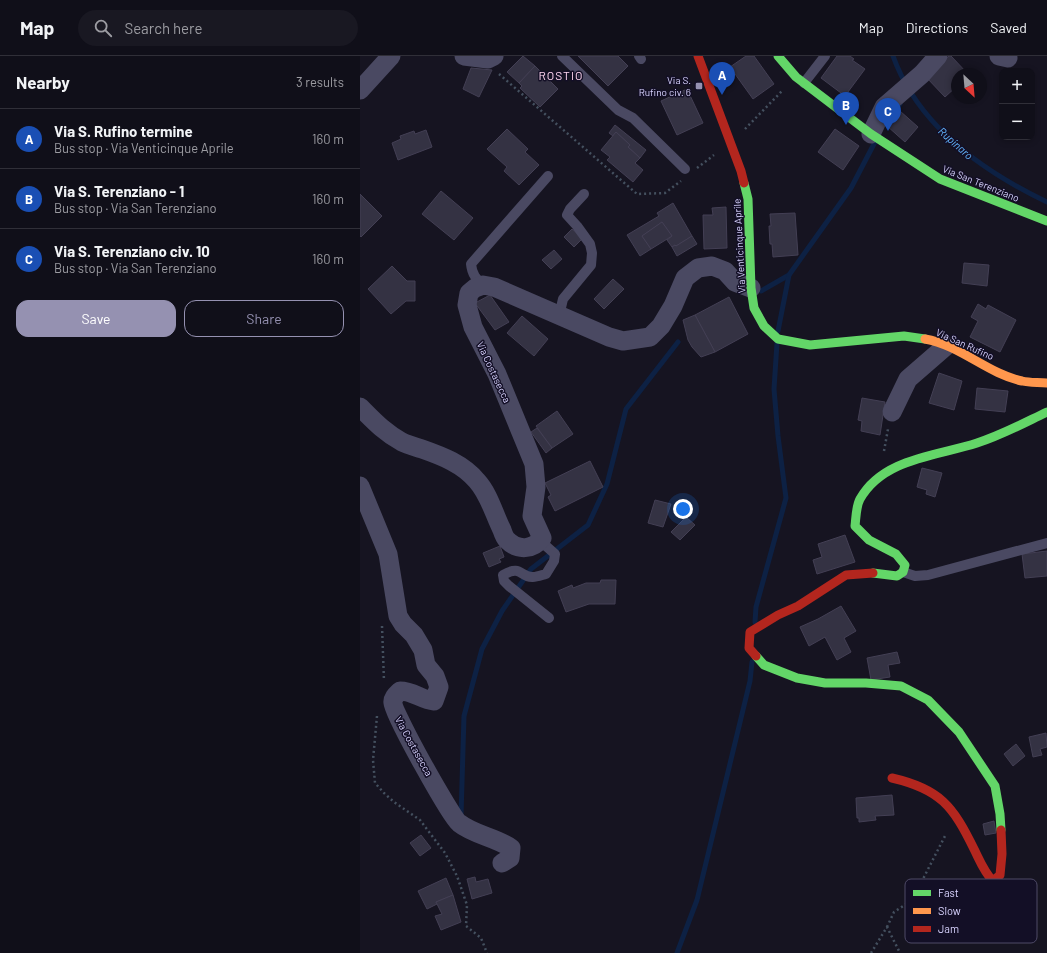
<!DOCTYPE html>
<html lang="en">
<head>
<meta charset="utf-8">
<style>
	:root { --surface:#100f19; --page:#191822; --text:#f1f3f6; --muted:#9c9ca2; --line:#302f38; --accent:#9591b1 }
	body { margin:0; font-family:Barlow,sans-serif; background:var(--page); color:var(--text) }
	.controls { position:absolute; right:12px; top:12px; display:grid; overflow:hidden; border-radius:8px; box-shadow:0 2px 6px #0003 }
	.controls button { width:36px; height:36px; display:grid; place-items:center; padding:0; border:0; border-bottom:1px solid var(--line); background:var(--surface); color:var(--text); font:20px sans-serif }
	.compass { position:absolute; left:591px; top:12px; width:36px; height:36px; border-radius:50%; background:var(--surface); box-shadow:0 2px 6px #0003; rotate:154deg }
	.you { position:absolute; left:323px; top:453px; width:14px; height:14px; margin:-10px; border:3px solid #fff; border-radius:50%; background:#1a73e8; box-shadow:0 0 0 6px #1a73e833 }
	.badge { display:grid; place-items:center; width:26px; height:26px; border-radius:50%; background:var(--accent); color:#fff; font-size:13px; font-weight:700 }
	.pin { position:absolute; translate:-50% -33px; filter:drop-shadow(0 1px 2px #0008) }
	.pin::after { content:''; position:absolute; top:21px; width:14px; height:12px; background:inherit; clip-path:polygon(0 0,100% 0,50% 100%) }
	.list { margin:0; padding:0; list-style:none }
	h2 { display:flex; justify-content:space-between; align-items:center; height:52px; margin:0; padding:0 16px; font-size:17px }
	h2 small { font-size:13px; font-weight:400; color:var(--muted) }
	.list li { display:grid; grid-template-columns:26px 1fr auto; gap:12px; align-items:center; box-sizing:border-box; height:60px; padding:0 16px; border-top:1px solid var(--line) }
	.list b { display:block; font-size:15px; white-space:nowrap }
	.list p { margin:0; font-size:13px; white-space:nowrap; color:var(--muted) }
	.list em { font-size:13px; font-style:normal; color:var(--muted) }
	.actions { display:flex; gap:8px; padding:12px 16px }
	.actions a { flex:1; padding:9px 0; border:1px solid var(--accent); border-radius:12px; text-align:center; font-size:14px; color:var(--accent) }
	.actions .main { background:var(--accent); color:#fff }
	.icon { flex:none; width:22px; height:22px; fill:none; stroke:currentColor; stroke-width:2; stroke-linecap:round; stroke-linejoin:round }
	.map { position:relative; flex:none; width:687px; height:897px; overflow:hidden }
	header { display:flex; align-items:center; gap:24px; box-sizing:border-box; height:56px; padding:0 20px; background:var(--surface); border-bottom:1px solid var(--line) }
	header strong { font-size:19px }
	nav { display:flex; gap:22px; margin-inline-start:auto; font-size:14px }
	.search { width:280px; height:36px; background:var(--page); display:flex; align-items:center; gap:10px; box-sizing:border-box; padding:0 14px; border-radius:22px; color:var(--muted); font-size:15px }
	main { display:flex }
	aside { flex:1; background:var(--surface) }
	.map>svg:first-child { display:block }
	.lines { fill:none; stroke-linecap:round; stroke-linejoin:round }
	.stream { stroke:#0d2144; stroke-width:5 }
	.building { fill:#343243; stroke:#433f54 }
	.path { stroke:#44505f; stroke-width:2.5; stroke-dasharray:2 3; stroke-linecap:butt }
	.lane { stroke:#4a4962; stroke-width:10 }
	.street { stroke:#4a4962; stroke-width:19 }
	.fast { stroke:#63d668; stroke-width:9 }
	.slow { stroke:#ff974d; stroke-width:9 }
	.jam { stroke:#b3261e; stroke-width:9 }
	.poi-dot { fill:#9591b1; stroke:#130f26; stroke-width:1.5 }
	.labels { text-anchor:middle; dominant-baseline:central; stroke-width:3; stroke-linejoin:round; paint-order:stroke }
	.poi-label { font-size:10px; fill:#d9d4ff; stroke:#130f26; text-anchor:end }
	.street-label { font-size:10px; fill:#d9d4ff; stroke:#130f26 }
	.water-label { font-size:11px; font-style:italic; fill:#62b6ff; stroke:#130f26 }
	.quarter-label { font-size:12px; letter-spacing:1px; fill:#ffd6f0; stroke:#130f26 }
	.key { fill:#130f26; stroke:#4e4a67; stroke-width:1 }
	.key-label { font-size:11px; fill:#d9d4ff }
</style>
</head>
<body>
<header>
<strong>Map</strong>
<div class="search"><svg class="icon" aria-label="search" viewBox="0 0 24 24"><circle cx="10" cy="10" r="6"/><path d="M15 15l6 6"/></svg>Search here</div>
<nav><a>Map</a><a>Directions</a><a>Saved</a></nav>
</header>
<main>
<aside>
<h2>Nearby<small>3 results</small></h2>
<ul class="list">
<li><span class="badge" style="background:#1a4fb4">A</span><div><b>Via S. Rufino termine</b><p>Bus stop · Via Venticinque Aprile</p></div><em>160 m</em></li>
<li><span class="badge" style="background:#1a4fb4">B</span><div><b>Via S. Terenziano - 1</b><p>Bus stop · Via San Terenziano</p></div><em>160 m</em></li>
<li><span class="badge" style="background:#1a4fb4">C</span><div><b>Via S. Terenziano civ. 10</b><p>Bus stop · Via San Terenziano</p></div><em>160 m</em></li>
</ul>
<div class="actions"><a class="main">Save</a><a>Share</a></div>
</aside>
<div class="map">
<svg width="687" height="897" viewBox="0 0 687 897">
	<rect width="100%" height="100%" fill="#161421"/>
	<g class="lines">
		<g class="stream">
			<path d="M 533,0 C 558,70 622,115 687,146"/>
			<polyline points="526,67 540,48"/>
			<polyline points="401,235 429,219"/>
			<polyline points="418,275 429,219 491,132 515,86"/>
			<polyline points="395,566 396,551 426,442 418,380 414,333 417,287"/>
			<polyline points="101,760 104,660 122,593 142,555 171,513 228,469 247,428 266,353 318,286"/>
			<polyline points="317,897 337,844 390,625 392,606"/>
		</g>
	</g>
	<g class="building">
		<polygon points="163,0 175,10 159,27 147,16"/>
		<polygon points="218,0 258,0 268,10 248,30"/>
		<polygon points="386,0 394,0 414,28 393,43 370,11"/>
		<polygon points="477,0 490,0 494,3 492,4 505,13 485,40 461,22"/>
		<polygon points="589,0 591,0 608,18 597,18 597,30 585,41 566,21"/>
		<polygon points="175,10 198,33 180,51 160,32 162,30 159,27"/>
		<polygon points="111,12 132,14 119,41 103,33"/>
		<polygon points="327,33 343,67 317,79 301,45"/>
		<polygon points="540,55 558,71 545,86 527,70"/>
		<polygon points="255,69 286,94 280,102 268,91 270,89 256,76 253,80 249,77"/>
		<polygon points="147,73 168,93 165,96 179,109 159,129 144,115 147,111 127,93"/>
		<polygon points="475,73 499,90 483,114 458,96"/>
		<polygon points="66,74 72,91 38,104 32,87 41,83 40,80 54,75 55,78"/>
		<polygon points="256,76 270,89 268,91 280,102 275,107 283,114 273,126 247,104 250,101 241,94"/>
		<polygon points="81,135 113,162 94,184 62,158"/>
		<polygon points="0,138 22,160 1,181 0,180"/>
		<polygon points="313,147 332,180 316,190 315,189 312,191 307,184 312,180 302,166 282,180 291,193 280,200 267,179 299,160 297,157"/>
		<polygon points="366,151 367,192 344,193 343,159 353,159 352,152"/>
		<polygon points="435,157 438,199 413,201 412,188 410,188 409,170 411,170 410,158"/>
		<polygon points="302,166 312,180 291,193 282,180"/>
		<polygon points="212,173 223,182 214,191 204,181"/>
		<polygon points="332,180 337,188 317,200 312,191 315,189 316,190"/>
		<polygon points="194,194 202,203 191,213 182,204"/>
		<polygon points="604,207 629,209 627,230 602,227"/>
		<polygon points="32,210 47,225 55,225 55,245 46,245 31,258 8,233"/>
		<polygon points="253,223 264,233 244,253 234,243"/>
		<polygon points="130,239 149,266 135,274 115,247"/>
		<polygon points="369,241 388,278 355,296 335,259"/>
		<polygon points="618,248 626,253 628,249 656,264 640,296 610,281 618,265 611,261"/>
		<polygon points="335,259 355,296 341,301 332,291 328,284 323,264"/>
		<polygon points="162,260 188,283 174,300 147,277"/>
		<polygon points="579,317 602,325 594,354 569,347"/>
		<polygon points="617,332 648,335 645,356 615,353"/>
		<polygon points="502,342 525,346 520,379 501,375 502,365 498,364"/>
		<polygon points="197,355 213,378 192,392 176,370"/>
		<polygon points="177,372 192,392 186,397 171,376"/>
		<polygon points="230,405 243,431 195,455 188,441 191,439 185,427"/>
		<polygon points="562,412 582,417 575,441 566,438 567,434 557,431"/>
		<polygon points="295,444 311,448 303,471 288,467"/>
		<polygon points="326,461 335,469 320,484 311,476"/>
		<polygon points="485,479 495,506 457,518 453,504 462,501 458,488"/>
		<polygon points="140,490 144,501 139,503 141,506 129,511 123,497"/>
		<polygon points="687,495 687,520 665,522 662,498"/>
		<polygon points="241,524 256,524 255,548 229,548 206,556 198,535 212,529 213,532 226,527 240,527"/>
		<polygon points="481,550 496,575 484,582 491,596 477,604 465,581 449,590 440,571 458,563"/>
		<polygon points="537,596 540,607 528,609 530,621 511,624 507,602"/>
		<polygon points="686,677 687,691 680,693 682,699 673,701 669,681"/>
		<polygon points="656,688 665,700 653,710 644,698"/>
		<polygon points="532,739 534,759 515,760 516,764 499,766 499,762 497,762 496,742"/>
		<polygon points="634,765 636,777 625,779 623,768"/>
		<polygon points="61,779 71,792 60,800 50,787"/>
		<polygon points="115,821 116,826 128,823 132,837 112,843 107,823"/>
		<polygon points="86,822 93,839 76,846 77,848 67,853 58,835"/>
		<polygon points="93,839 101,866 81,874 75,860 82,858 76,846"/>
	</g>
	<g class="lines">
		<g class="path">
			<polyline points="139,18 277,138 305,137 321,125"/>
			<polyline points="385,73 422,35"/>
			<polyline points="337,112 354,99"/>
			<polyline points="524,395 528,373"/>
			<polyline points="22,570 24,625"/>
			<polyline points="17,660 13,704 15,727 24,737 34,746 60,764 85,797 97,820 107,849 106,870 121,882 127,897"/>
			<polyline points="527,871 534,856 560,839 564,821 585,780"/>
			<polyline points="511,897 527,871 540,897"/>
		</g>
		<g class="lane">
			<polyline points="202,0 258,54 273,62 325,113"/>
			<polyline points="279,0 281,3"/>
			<polyline points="444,27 465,0"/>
			<path d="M 123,229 C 116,223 112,218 111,208 L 188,120"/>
			<polyline points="199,260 203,243 231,209 232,197 230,188 217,170 207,159 210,153 224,138"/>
			<path d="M 178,487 L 186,490 L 195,498 L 194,505 L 186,518 C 182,519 177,521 173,521 C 160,522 162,508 143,519 L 144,525 L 149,530 L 189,562"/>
			<polyline points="543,516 555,520 568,519 687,487"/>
		</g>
		<g class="street">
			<polyline points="104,0 128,3 134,0"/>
			<polyline points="639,0 648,2"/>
			<polyline points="0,34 31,0"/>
			<polyline points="511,78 524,51 562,18 578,0"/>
			<path d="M 0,351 C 14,365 24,376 42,386 C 48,389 56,391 62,393 C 82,400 103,408 117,425 C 129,438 134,458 142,474 C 143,477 145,482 147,484 C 158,495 173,494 182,482 L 172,460 L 176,431 L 174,408 L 137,318 L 113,271 L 107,249 L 109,237 L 115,232 L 123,229 L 134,231 L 249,281 L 263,285 L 290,281 L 301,270 L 313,250 L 325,222 L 338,212 L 352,210 L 365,215 L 375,226 L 391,232"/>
			<polyline points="532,356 548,323 586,290"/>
			<path d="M 0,430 L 28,498 L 38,560 L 43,568 L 54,579 L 63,594 L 66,609 L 75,620 L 79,631 L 74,645 C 62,644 53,635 40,635 C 37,638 32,642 33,647 C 33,657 91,761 99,767 C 114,779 135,781 151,792 L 150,802 L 142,807"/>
		</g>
		<g class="fast">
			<polyline points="418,0 436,21 511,78 580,123 687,165"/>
			<polyline points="384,127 388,143 391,232 394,252 404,270 418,283 450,289 544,280 565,283"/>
			<path d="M 513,517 L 537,520 L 543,516 L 545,509 L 536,498 L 509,484 L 495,470 C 496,462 496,450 500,443 C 523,402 577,400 617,387 C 642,379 664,367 687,356"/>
			<polyline points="396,600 404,609 437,622 465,627 506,627 541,630 568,644 599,676 635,730 640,758 641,774"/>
		</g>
		<path class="slow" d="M 565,283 C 600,289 628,318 662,325 C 670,327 679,326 687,327"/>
		<g class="jam">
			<polyline points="338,0 381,115 384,127"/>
			<polyline points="396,600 389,592 390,576 418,559 438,550 486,519 513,517"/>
			<path d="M 532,722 C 580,733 593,750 614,793 C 620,805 624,816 633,825 L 640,819 L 642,798 L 641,774"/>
		</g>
	</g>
	<rect class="poi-dot" x="335" y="26" width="8" height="8" rx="2"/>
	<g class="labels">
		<g class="poi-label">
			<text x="331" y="24">Via S.<tspan x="331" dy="12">Rufino civ. 6</tspan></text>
		</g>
		<g class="street-label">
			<text transform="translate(621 127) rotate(22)">Via San Terenziano</text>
			<text transform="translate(379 190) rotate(-93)">Via Venticinque Aprile</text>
			<text transform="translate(605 288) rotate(24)">Via San Rufino</text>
			<text transform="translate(134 316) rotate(65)">Via Costasecca</text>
			<text transform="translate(54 690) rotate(61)">Via Costasecca</text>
		</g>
		<g class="water-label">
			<text transform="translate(596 87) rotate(42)">Rupinaro</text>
		</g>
		<g class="quarter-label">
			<text x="201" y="19">ROSTIO</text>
		</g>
	</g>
	<rect x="545" y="823" width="132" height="64" rx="6" class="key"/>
	<rect x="553" y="834" width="18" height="6" fill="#63d668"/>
	<rect x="553" y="852" width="18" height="6" fill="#ff974d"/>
	<rect x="553" y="870" width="18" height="6" fill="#b3261e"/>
	<g class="key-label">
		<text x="578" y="841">Fast</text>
		<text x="578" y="859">Slow</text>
		<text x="578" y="877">Jam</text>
	</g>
</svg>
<div class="controls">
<button>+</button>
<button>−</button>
</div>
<svg class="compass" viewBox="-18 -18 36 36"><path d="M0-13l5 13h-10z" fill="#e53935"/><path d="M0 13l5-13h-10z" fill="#9c9ca2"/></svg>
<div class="you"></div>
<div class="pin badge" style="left:362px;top:39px;background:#1a4fb4">A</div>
<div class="pin badge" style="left:486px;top:69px;background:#1a4fb4">B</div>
<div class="pin badge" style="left:528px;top:75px;background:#1a4fb4">C</div>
</div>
</main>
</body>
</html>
